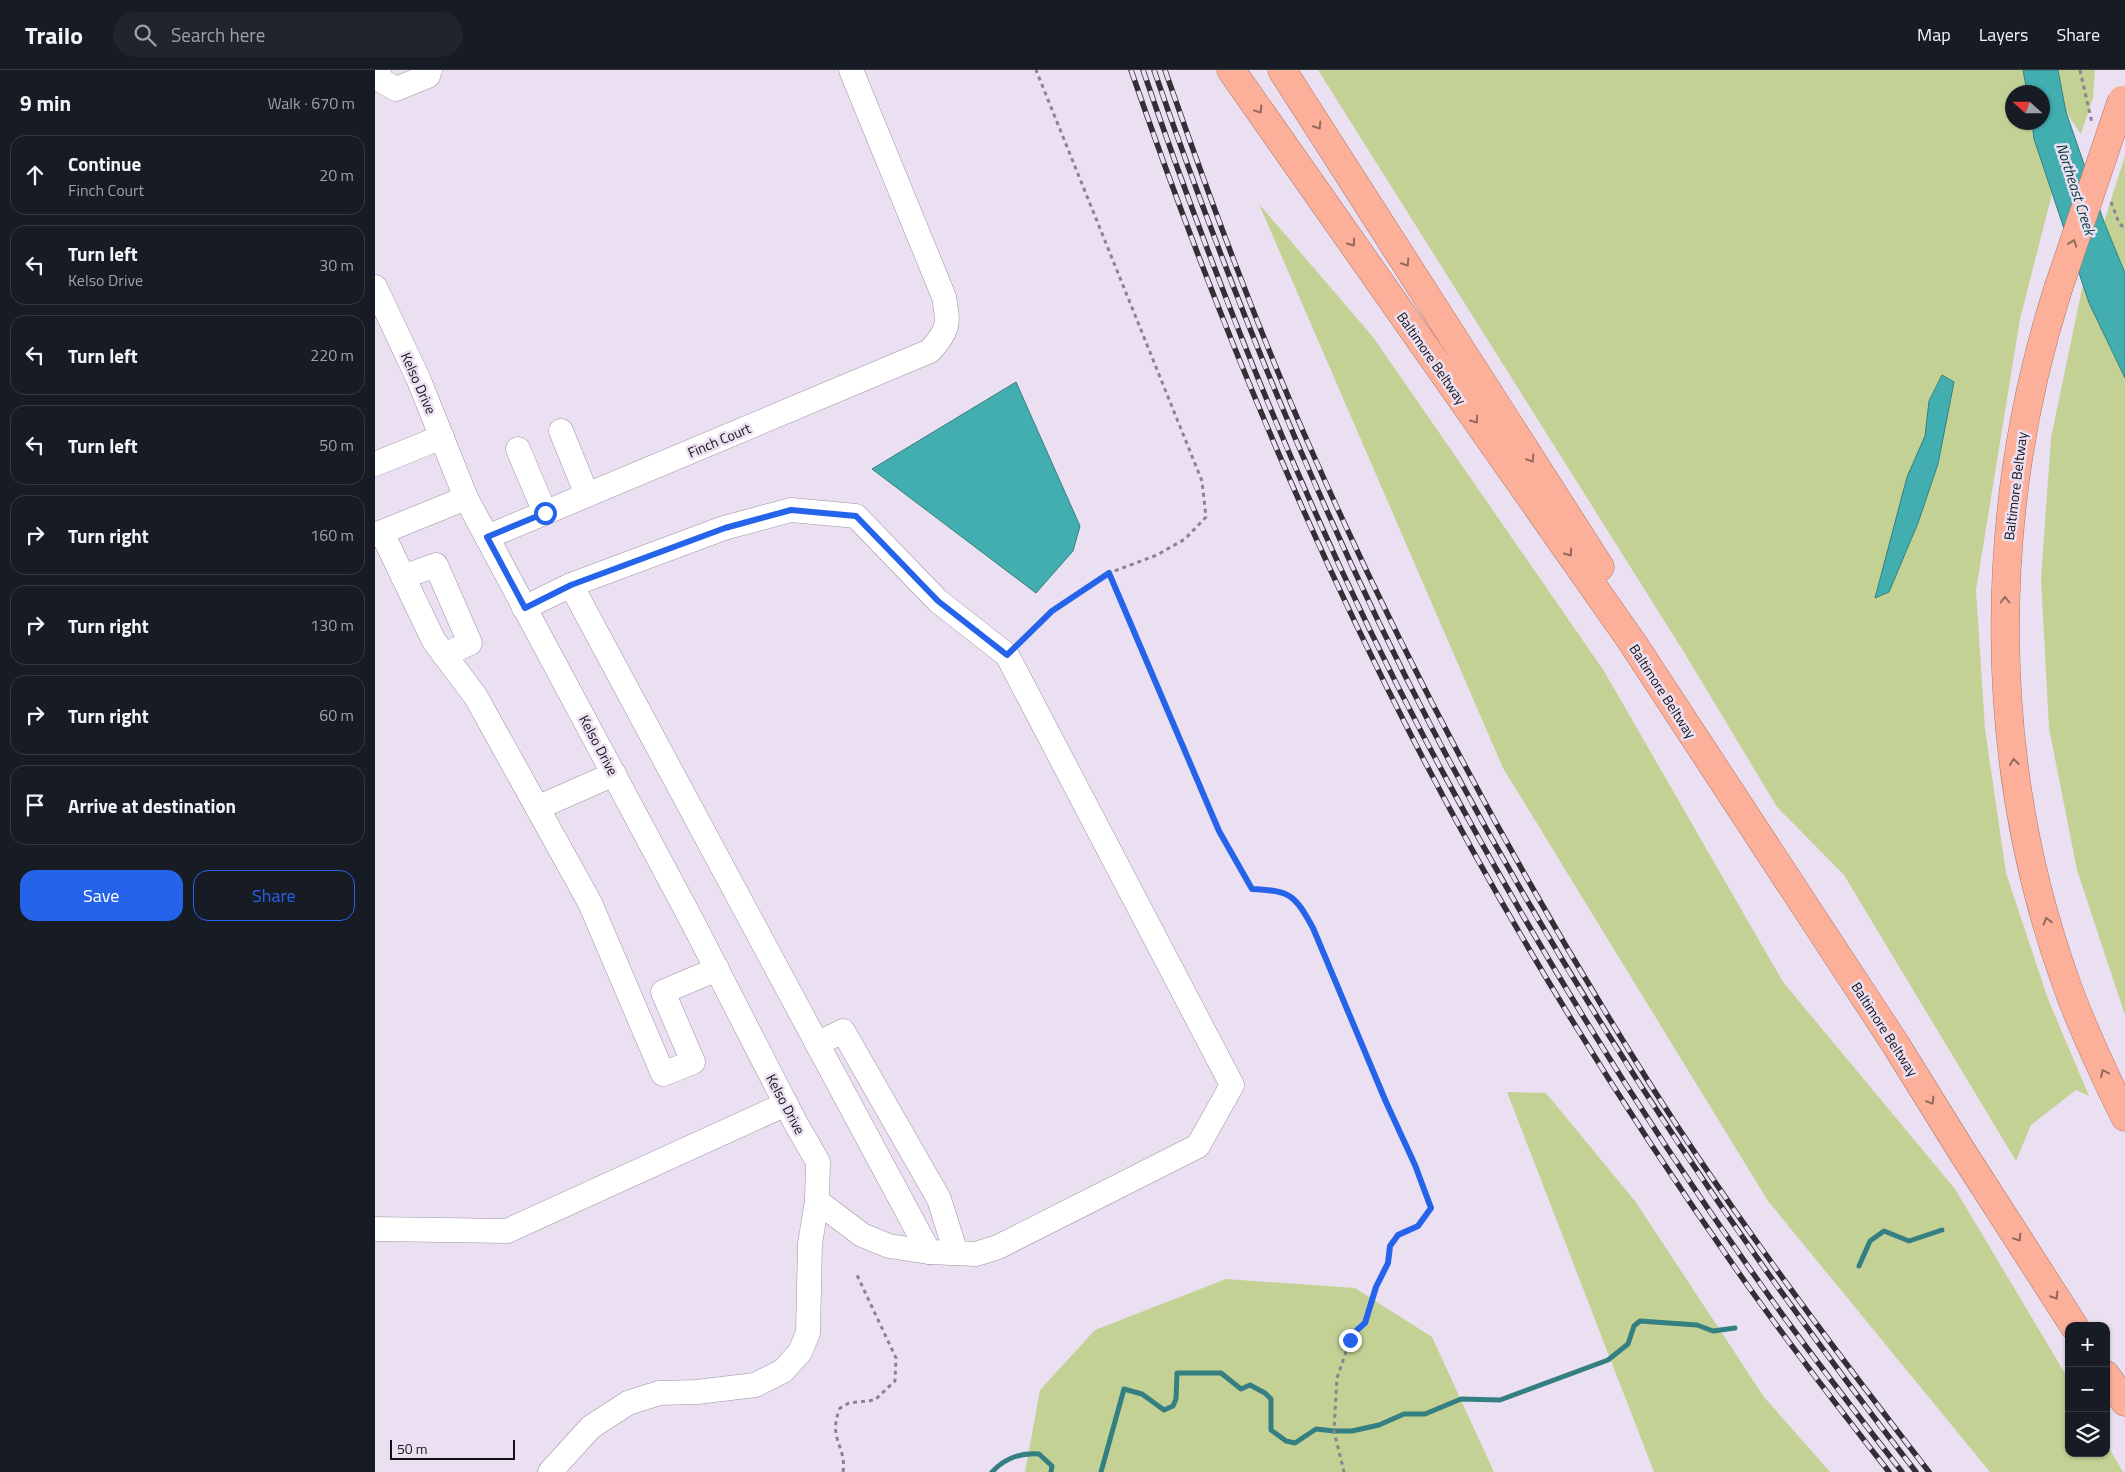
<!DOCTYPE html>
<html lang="en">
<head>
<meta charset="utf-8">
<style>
	:root { --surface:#171b24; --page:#20242c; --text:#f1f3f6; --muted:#9ea1a6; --line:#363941; --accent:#2563eb }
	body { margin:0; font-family:"Titillium Web",sans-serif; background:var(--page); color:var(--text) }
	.controls { position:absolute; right:15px; bottom:15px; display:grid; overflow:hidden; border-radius:10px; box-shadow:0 1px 4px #0004 }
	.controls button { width:45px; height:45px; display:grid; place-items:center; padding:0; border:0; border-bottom:1px solid var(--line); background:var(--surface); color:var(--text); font:25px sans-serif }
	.compass { position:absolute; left:1630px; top:15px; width:45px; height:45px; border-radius:50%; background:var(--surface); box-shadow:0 1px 4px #0004; rotate:291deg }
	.scale { position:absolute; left:15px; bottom:12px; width:125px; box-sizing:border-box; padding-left:5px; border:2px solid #141016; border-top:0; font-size:14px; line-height:18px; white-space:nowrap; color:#141016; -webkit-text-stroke:4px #ebe0f1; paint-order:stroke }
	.stop { position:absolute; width:15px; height:15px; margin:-11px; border:4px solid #2563eb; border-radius:50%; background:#fff }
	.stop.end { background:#2563eb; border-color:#fff; box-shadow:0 1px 5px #0008 }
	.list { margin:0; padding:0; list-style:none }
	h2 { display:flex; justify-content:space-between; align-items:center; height:65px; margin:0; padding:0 20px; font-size:21px }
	h2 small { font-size:16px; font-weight:400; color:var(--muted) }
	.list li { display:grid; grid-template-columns:32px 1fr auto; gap:15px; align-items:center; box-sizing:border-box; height:80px; margin:0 10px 10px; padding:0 10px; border:1px solid var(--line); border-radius:15px }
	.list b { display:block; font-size:19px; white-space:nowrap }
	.list p { margin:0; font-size:16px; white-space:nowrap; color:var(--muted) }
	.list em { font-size:16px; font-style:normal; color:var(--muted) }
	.actions { display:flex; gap:10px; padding:15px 20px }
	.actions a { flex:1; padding:11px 0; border:1px solid var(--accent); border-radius:15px; text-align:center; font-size:18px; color:var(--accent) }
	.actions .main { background:var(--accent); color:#fff }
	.icon { flex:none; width:28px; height:28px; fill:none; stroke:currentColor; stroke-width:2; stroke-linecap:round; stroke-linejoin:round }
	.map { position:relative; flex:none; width:1750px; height:1402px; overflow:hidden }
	header { display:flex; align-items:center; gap:30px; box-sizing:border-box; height:70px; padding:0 25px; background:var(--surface); border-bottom:1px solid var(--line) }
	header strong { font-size:24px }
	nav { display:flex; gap:28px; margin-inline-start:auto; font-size:18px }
	.search { width:350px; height:45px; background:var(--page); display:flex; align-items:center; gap:12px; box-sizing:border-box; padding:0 18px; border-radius:28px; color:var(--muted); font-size:19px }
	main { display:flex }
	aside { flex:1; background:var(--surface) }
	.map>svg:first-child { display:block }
	.green { fill:#c3d195 }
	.water { fill:#42aeb0; stroke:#347f82 }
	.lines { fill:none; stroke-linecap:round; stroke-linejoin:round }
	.stream { stroke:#347f82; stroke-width:5 }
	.minor-casing { stroke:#9d92a2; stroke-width:25 }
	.highway-casing { stroke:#ab786b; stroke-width:29 }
	.path { stroke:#8b838f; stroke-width:3; stroke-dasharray:4 4; stroke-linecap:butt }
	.minor { stroke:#fff; stroke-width:24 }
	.highway { stroke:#fdb099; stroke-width:28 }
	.rail-casing { stroke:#342f36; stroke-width:5.5 }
	.rail { stroke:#ebe0f1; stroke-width:4; stroke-dasharray:11; stroke-linecap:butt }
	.highway-bridge-casing { stroke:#ab786b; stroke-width:29; stroke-linecap:butt }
	.highway-bridge { stroke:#fdb099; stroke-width:28 }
	.oneway { stroke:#94685e }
	.route { stroke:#2563eb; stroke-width:6 }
	.labels { text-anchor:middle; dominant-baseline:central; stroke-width:5; stroke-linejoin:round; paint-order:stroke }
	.street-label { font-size:14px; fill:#141016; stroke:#ebe0f1 }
	.water-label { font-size:15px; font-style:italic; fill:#023738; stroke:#ebe0f1 }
</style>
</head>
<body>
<header>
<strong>Trailo</strong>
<div class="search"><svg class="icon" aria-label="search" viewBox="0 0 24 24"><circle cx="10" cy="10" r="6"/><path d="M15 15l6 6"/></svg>Search here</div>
<nav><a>Map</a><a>Layers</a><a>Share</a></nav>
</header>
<main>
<aside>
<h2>9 min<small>Walk · 670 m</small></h2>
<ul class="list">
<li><svg class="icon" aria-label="ahead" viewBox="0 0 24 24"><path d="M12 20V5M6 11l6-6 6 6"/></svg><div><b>Continue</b><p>Finch Court</p></div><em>20 m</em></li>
<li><svg class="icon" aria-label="left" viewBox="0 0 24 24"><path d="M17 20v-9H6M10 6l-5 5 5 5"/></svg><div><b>Turn left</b><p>Kelso Drive</p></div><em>30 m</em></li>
<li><svg class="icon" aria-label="left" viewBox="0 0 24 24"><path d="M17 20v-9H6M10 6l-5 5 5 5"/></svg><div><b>Turn left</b></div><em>220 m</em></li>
<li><svg class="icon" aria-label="left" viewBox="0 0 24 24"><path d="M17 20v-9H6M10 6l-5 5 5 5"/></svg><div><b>Turn left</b></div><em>50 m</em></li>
<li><svg class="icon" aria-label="right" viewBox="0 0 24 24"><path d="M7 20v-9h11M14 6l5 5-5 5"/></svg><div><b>Turn right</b></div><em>160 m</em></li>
<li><svg class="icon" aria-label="right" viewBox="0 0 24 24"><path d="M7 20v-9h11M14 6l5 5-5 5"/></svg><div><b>Turn right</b></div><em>130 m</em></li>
<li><svg class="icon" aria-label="right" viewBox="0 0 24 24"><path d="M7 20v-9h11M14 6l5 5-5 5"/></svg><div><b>Turn right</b></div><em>60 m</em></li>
<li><svg class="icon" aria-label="arrive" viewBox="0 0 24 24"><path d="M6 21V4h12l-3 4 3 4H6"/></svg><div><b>Arrive at destination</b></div></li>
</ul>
<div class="actions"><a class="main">Save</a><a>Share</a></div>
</aside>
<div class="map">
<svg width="1750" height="1402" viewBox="0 0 1750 1402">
	<rect width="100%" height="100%" fill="#ebe0f1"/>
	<g class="green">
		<polygon points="943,0 1648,0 1652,22 1638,22 1638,52 1657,53 1659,69 1677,124 1645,249 1601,520 1610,659 1631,803 1673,929 1714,1026 1701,1020 1656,1055 1641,1091 1469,805 1402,737 1307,579"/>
		<polygon points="1683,0 1720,0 1718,28 1706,64 1691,42"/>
		<polygon points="1750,86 1750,203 1729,152"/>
		<polygon points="884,134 998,267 1229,601 1408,912 1580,1119 1694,1310 1694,1383 1731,1383 1731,1373 1748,1402 1615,1402 1393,1131 1128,698"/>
		<polygon points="1708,214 1714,233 1750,308 1750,945 1702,800 1674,658 1666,509 1676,368"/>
		<polygon points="1132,1022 1171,1023 1260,1131 1389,1327 1455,1402 1279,1402"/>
		<polygon points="851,1209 980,1218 1057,1267 1119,1402 650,1402 665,1320 720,1260"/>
	</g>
	<g class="water">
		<polygon points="1648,0 1683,0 1691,42 1729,152 1750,203 1750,308 1714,233 1659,69 1657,53 1668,52 1668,22 1652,22"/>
		<polygon points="1567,305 1579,312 1563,394 1543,453 1514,522 1500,528 1532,407 1550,366 1554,331"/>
		<polygon points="641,312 705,456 698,481 661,523 497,399"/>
	</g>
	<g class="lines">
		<g class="stream">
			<polyline points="1484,1196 1495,1171 1509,1161 1534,1171 1567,1160"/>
			<path d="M 617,1402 C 631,1387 646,1383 664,1384 L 677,1396 L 676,1402"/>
			<polyline points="726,1402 749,1319 767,1324 789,1340 798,1336 801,1329 802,1303 846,1303 866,1319 875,1315 890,1323 896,1329 896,1360 911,1371 920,1373 941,1359 959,1361 977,1361 1004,1355 1029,1344 1050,1344 1086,1329 1125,1330 1233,1290 1253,1274 1259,1256 1265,1251 1322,1255 1338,1261 1360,1258"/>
		</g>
		<defs>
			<g id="minor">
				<polyline points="2,0 7,11 21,19 53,6 55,0"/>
				<polyline points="0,217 43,308 91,428 316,849 420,1052 443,1092 442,1131 435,1174 433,1263 425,1282 408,1301 380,1315 322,1322 284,1323 253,1333 216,1357 175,1402"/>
				<polyline points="186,361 212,425"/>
				<polyline points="143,379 170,443"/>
				<polyline points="0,394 67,367"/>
				<polyline points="7,463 59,571 101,627 215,833 288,1004 318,992 288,922 342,899"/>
				<polyline points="0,465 91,428"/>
				<path d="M 112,467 L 555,281 C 574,259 574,255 569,227 L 476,0"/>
				<polyline points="28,507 61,495 95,573 69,585"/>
				<polyline points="196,515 554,1182"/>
				<polyline points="149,538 196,515 349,458 416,440 481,446 563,531 632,585 857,1015 823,1076 623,1177 601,1184 554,1182 514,1176 487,1165 442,1131"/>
				<polyline points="162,738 239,704"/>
				<polyline points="442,974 468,961 564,1129 581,1183"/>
				<polyline points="0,1159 132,1161 411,1034"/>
			</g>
			<g id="highway">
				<polyline points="856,0 1257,572 1521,975 1586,1080 1699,1256"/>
				<polyline points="907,0 1225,497"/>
				<path d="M 1683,219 C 1612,442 1611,688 1690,910 C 1706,956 1728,1002 1750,1047"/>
				<polyline points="1731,1305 1750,1332"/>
			</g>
		</defs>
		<use href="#minor" class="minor-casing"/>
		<use href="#highway" class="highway-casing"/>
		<g class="path">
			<polyline points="1705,0 1717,53"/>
			<polyline points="1736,132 1744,153 1750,159"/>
			<path d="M 734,503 L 843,761 L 877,819 C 916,821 919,824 938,857 L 1011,1032 L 1040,1095 L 1056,1138 L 1043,1156 L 1023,1165 L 1015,1176 L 1013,1193 L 1001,1217 L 990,1253 L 982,1260 L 975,1270 L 962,1308 L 959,1361 L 969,1402"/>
			<polyline points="645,573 677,541 734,503 782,485 810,469 831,447 827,411 661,0"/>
			<path d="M 468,1402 C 472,1376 452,1369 465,1338 L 474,1333 L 500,1330 L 520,1311 L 521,1288 L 482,1205"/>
		</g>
		<use href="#minor" class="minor"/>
		<use href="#highway" class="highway"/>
		<defs>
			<g id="rail">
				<path d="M 756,0 C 835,229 926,452 1037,667 C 1135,858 1249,1041 1373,1216 C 1418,1279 1466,1341 1514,1402"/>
				<path d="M 768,0 C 846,228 936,453 1049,667 C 1148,855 1259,1036 1382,1209 C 1428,1275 1478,1339 1527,1402"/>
				<path d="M 779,0 C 857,226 947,448 1058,660 C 1196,924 1358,1167 1541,1402"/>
				<path d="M 790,0 C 835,129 882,258 938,384 C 1029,590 1136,790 1255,982 C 1345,1128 1449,1266 1554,1402"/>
			</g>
		</defs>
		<use href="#rail" class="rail-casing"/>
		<use href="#rail" class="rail"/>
		<defs>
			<polyline id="highway-bridge" points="1683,219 1747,30"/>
		</defs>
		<use href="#highway-bridge" class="highway-bridge-casing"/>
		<use href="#highway-bridge" class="highway-bridge"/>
	</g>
	<defs><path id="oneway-chevron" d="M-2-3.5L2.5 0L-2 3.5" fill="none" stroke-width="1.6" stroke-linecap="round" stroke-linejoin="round" transform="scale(1.25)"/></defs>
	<g class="oneway">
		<use href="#oneway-chevron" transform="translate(884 40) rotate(56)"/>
		<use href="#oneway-chevron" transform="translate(943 56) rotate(57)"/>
		<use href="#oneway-chevron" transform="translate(977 173) rotate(55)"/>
		<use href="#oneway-chevron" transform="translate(1698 173) rotate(-71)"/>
		<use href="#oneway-chevron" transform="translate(1031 193) rotate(57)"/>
		<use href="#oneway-chevron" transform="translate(1100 350) rotate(55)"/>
		<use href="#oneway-chevron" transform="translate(1156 389) rotate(57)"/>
		<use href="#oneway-chevron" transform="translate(1194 483) rotate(55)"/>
		<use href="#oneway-chevron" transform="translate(1630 530) rotate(-90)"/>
		<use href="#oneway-chevron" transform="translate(1639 692) rotate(-97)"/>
		<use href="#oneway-chevron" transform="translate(1672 851) rotate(-107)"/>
		<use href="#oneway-chevron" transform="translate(1729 1003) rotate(-115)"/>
		<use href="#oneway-chevron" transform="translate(1556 1031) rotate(58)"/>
		<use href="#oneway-chevron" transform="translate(1643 1168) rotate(57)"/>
		<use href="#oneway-chevron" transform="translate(1680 1226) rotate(58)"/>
	</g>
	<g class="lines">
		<path class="route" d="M 170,443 L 112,467 L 150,538 L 196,515 L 350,458 L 416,440 L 481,446 L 563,531 L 632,585 L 677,541 L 734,503 L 844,761 L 877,819 C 916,821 919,824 938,858 L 1011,1032 L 1040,1095 L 1056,1138 L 1043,1156 L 1023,1165 L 1015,1176 L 1013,1193 L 1001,1217 L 990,1253 L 982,1260 L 975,1270"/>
	</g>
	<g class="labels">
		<g class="street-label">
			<text transform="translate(1057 288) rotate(55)">Baltimore Beltway</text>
			<text transform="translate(44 313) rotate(66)">Kelso Drive</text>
			<text transform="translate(344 370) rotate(-23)">Finch Court</text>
			<text transform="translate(1640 416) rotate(-83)">Baltimore Beltway</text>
			<text transform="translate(1288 621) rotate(57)">Baltimore Beltway</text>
			<text transform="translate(224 675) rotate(62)">Kelso Drive</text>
			<text transform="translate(1510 959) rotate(57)">Baltimore Beltway</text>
			<text transform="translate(411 1034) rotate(62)">Kelso Drive</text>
		</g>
		<g class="water-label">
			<text transform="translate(1701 119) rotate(72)">Northeast Creek</text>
		</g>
	</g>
</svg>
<div class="controls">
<button>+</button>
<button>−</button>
<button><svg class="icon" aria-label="layers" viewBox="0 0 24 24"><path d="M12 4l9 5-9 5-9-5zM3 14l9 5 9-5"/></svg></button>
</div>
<svg class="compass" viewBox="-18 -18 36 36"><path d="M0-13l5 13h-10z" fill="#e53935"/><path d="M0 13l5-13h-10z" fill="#9ea1a6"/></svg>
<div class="scale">50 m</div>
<div class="stop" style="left:170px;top:443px"></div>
<div class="stop end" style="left:975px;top:1270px"></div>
</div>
</main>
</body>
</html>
